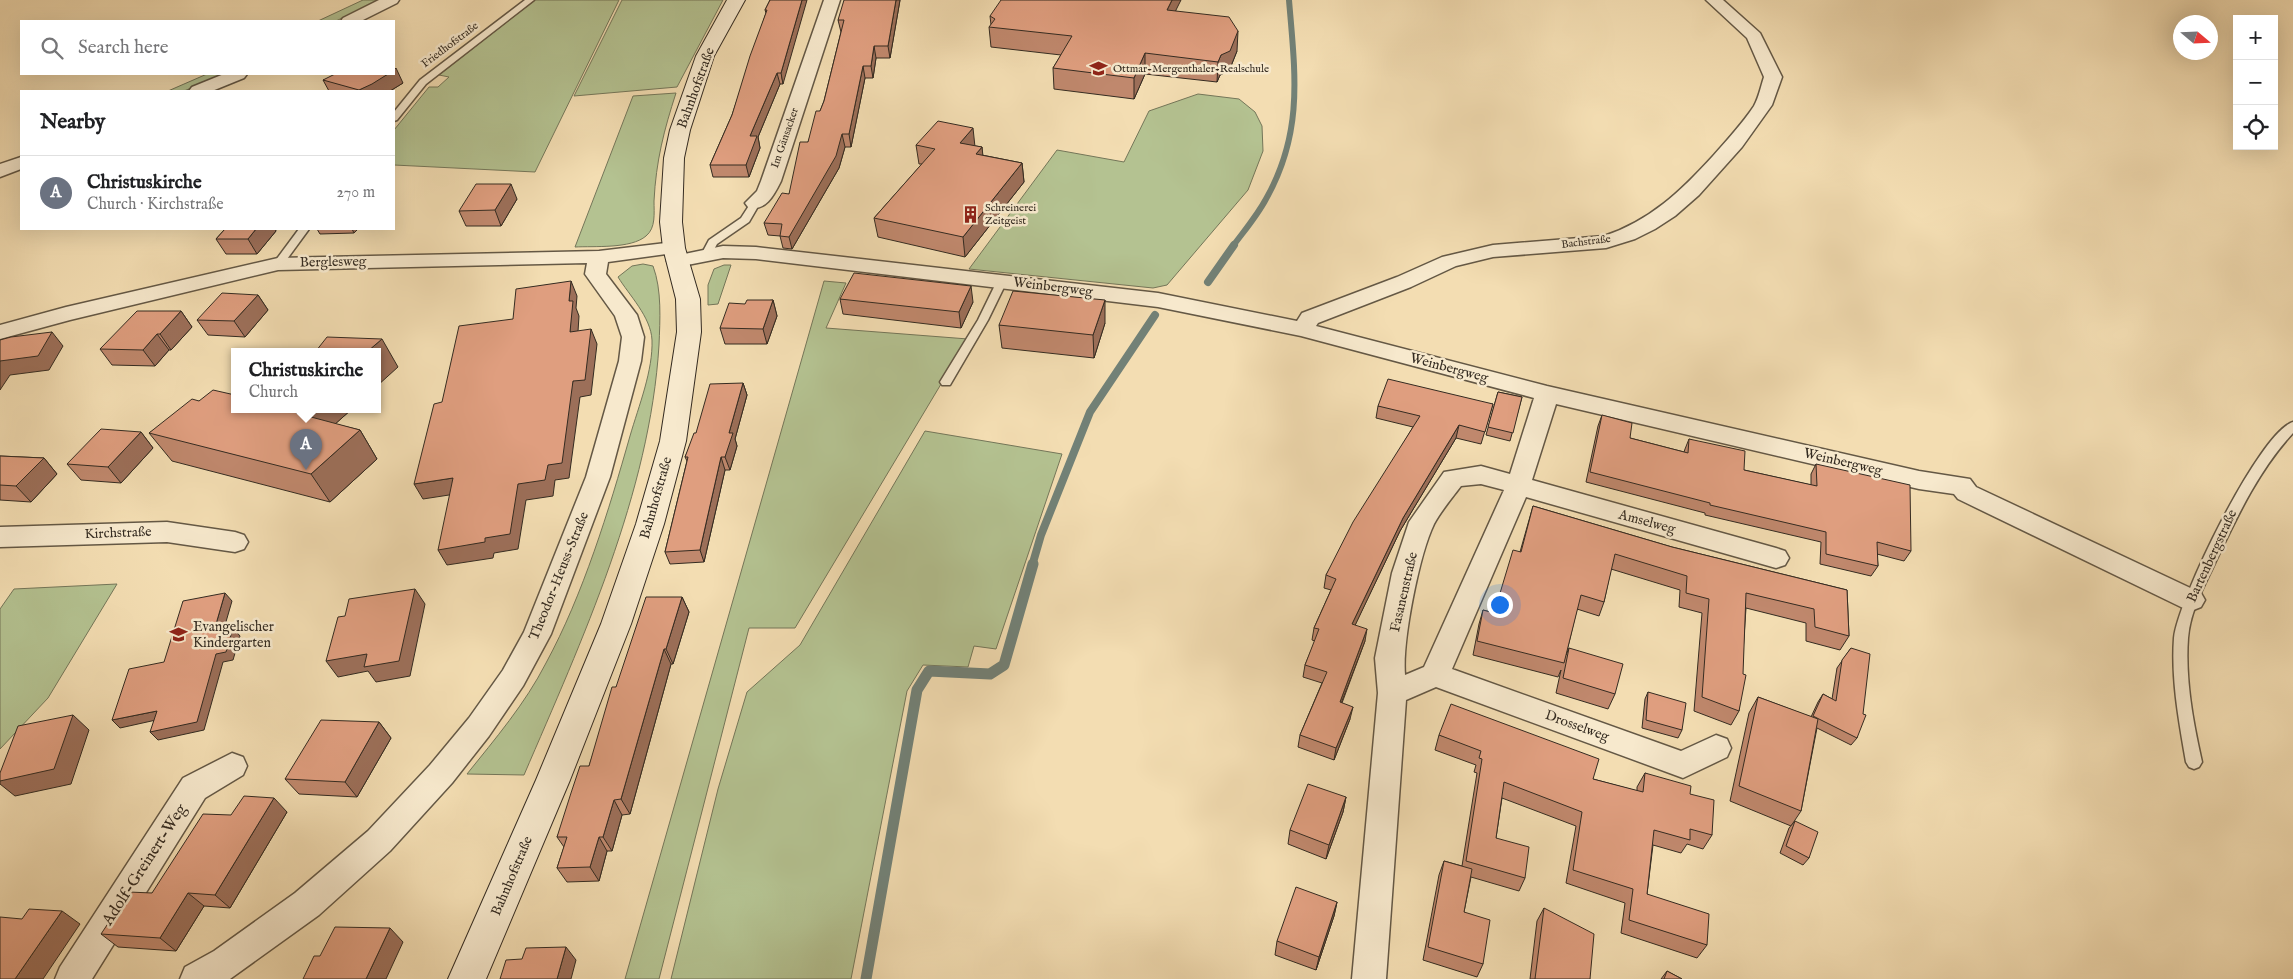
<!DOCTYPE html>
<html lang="en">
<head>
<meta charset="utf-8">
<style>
	:root { --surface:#fff; --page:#f2f2f2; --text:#202124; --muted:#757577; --line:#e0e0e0; --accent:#8f2418 }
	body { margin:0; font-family:"IM FELL English",serif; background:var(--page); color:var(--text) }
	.controls { position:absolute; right:15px; top:15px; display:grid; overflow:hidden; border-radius:0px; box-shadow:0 5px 20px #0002 }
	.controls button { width:45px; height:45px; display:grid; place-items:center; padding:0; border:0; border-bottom:1px solid var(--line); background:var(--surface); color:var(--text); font:25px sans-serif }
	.compass { position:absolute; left:2173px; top:15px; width:45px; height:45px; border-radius:50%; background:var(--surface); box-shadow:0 5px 20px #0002; rotate:109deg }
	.you { position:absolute; left:1499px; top:604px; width:18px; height:18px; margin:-12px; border:4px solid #fff; border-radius:50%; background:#1a73e8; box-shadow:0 0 0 8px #1a73e833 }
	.badge { display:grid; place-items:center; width:32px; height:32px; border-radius:50%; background:var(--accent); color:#fff; font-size:16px; font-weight:700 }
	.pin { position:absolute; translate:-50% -41px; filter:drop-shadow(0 1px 2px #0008) }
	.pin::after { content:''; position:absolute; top:26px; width:18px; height:15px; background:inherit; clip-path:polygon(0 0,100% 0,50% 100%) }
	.popup { position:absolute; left:231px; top:348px; width:150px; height:65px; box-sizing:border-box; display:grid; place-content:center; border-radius:0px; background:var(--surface); filter:drop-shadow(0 1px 4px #0005); font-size:16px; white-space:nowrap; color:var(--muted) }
	.popup b { font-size:19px; color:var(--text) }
	.popup::after { content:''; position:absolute; left:50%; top:100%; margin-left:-10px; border:10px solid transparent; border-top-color:var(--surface) }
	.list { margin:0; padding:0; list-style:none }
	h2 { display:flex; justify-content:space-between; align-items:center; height:65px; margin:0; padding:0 20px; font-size:21px }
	h2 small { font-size:16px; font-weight:400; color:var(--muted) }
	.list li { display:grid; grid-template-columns:32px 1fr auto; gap:15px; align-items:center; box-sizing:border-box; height:75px; padding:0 20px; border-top:1px solid var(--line) }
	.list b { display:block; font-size:19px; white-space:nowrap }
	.list p { margin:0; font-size:16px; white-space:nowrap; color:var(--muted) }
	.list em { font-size:16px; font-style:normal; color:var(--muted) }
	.icon { flex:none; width:28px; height:28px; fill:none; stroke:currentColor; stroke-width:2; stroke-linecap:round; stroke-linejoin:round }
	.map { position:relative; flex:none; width:2293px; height:979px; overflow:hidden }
	.search { position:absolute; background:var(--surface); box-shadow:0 5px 20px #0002; left:20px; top:20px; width:375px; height:55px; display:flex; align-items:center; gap:12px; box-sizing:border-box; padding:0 18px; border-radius:0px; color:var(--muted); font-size:19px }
	.panel { position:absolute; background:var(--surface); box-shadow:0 5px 20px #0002; left:20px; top:90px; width:375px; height:140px; border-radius:0px }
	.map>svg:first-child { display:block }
	.green { fill:#b4c291; stroke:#747659 }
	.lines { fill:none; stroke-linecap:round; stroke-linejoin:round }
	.stream-far2 { stroke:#728177; stroke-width:6 }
	.stream-far1 { stroke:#728177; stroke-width:8 }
	.stream { stroke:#728177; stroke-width:11 }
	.service-casing { stroke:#645845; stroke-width:3 }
	.minor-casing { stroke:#645845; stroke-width:3 }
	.secondary-casing { stroke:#342b21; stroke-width:2 }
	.service { fill:#f7e9cd; fill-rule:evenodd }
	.minor { fill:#f7e9cd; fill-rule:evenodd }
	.secondary { fill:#f7e9cd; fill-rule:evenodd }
	.wall { fill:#c0886d; stroke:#342b21 }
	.shaded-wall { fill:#9c6f59; stroke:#342b21 }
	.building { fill:#df9e7f; stroke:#342b21 }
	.labels { text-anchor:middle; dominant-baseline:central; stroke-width:5; stroke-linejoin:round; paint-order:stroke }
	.far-street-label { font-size:11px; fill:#342b21; stroke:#f7e9cd }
	.far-poi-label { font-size:11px; fill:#342b21; stroke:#f7e9cd; text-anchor:start }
	.street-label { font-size:14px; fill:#342b21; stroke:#f7e9cd }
	.poi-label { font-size:14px; fill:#342b21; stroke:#f7e9cd; text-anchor:start }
	.near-street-label { font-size:16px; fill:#342b21; stroke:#f7e9cd }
</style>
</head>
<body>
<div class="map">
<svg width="2293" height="979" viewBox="0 0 2293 979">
	<rect width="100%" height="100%" fill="#f3ddb2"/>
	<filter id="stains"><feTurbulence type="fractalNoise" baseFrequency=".004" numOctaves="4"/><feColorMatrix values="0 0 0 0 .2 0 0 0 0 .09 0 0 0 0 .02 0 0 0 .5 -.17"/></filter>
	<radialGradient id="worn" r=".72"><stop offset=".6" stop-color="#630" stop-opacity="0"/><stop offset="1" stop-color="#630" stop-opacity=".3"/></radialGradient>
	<g class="green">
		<polygon points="363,0 379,0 336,21 318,21"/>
		<polygon points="535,0 619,0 535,172 394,165 394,130 429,87 438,87 449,77 439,75"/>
		<polygon points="622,0 723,0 677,87 574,96"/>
		<polygon points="207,74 225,74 184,91 168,91"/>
		<path d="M 676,93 C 664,130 656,161 654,201 C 654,213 656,228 646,236 C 631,249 594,246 575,247 L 633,96 Z"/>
		<polygon points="1198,94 1239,99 1255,112 1262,126 1263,151 1248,190 1167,285 1153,288 969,269 1057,150 1124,162 1149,111"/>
		<path d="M 643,264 L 653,266 C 662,290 660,320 659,345 C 650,493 582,640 524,775 L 467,774 C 495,739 525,704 546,663 C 583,595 609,510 630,436 C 639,405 653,371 652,340 C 651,317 629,295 618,277 L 632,266 Z"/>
		<polygon points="724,265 731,265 718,304 708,305 708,285 714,269"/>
		<polygon points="824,281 846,283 826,328 968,339 795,628 749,628 659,979 625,979"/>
		<polygon points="925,431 1062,454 996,649 974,646 968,667 923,665 907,691 851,979 671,979 718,789 747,692 800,645"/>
		<polygon points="117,584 48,698 0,749 0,609 14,589"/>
	</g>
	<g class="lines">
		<path class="stream-far2" d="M 1233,246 C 1244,231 1257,216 1266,199 C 1304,132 1295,73 1289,0"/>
		<g class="stream-far1">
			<polyline points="1208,282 1234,245"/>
			<polyline points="1032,566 1041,535 1090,412 1155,315"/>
		</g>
		<polyline class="stream" points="866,979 917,690 929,671 990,674 1004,665 1033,564"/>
		<defs>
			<g id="service">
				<polygon points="525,0 534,0 426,84 397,120 394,121 394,112 420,80"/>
				<polygon points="755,200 760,203 749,222 717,244 710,257 702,257 701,255 709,240 741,218 752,201"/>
				<polygon points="299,229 309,229 282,266 274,266 273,264"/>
				<polygon points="1002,278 1007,281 988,320 950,385 942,385 940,382 978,320 997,281"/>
				<path d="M 2293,422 L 2293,433 C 2258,471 2237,517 2215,563 C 2204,587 2190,611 2188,638 C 2185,679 2193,722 2202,762 L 2199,767 L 2194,769 L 2189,767 L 2186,762 C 2179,722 2171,679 2174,638 C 2177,602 2259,432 2293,422 Z"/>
			</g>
			<g id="minor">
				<polygon points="379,0 399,0 397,3 361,21 341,21 343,18"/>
				<path d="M 824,0 L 840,0 L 781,181 C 774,195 766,212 748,207 L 745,203 L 757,191 L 761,181 Z"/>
				<path d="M 1706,0 L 1723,0 L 1760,33 L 1782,77 L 1772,105 L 1742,147 L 1699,195 L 1675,216 L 1655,229 L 1635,239 L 1606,248 L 1493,257 L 1456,266 L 1411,287 L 1318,323 L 1316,326 L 1547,386 L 1919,471 L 1970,479 L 1976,487 L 2201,593 L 2205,600 L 2201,607 L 2191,611 L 2181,607 L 1958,499 L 1954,494 L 1919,489 L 1556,404 L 1532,480 L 1776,548 L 1785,551 L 1789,558 L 1785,565 L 1776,568 L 1526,497 L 1452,669 L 1681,751 L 1716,735 L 1727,739 L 1731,748 L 1727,757 L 1683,778 L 1436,687 L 1406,700 L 1386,979 L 1352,979 L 1378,693 L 1375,658 L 1392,573 L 1409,522 L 1444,472 L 1481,466 L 1510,474 L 1534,398 L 1301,336 L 1158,307 L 756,259 L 723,258 L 677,267 L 670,265 L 667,261 L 670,257 L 723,246 L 756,247 L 1158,293 L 1297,321 L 1302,313 L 1397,277 L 1442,257 L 1493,245 L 1604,236 C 1650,221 1681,191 1713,156 C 1727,140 1742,124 1754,106 C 1759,97 1761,86 1764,77 L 1747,38 ZM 1481,484 L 1504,490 L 1424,667 L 1405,675 C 1402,642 1419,555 1434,524 C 1441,511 1452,498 1461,486 Z"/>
				<polygon points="224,74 247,74 244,78 212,91 189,91 192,87"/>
				<polygon points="21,157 21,169 0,177 0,164"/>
				<polygon points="674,242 681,244 684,248 681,252 608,262 606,274 637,315 644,337 641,361 610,477 551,634 523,686 489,736 452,783 390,851 319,915 230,979 180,979 185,967 214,951 295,893 368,831 430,765 469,718 503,670 524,632 586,477 619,361 622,337 615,316 585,274 587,263 278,270 70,320 0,339 0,325 66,307 278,258 599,251"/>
				<polygon points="167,522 235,532 244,535 248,542 244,549 235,552 167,542 0,547 0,527"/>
				<polygon points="232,753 243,757 247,766 243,775 205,798 92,979 55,979 60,967 183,778"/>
			</g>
			<polygon id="secondary" points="727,0 745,0 714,56 690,130 684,158 682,222 685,248 700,299 701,332 686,441 664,524 631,624 570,780 486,979 448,979 536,780 601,624 636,524 660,441 677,332 676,299 663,248 660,222 664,158 670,130 696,56"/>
		</defs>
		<use href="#service" class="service-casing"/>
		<use href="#minor" class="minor-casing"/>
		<use href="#secondary" class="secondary-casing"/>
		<use href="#service" class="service"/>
		<use href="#minor" class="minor"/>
		<use href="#secondary" class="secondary"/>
	</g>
	<g class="wall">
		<polygon points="770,0 783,84 780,84 758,137 760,148 749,177 713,177 710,165 732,115 766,13 765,10"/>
		<polygon points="900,0 890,58 876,58 873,78 865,78 851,147 845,147 839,168 792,249 783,248 780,236 768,235 764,223 789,194 808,142 824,101 841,32 838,20"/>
		<polygon points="1176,11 1237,51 1229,71 1220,75 1217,82 1145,74 1134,99 1054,89 1053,68 1061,55 991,47 989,27 991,25 990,16"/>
		<polygon points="323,80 403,83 390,91 329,91"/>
		<polygon points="916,145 975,146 982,147 982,155 1022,163 1024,182 965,257 878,237 874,218 922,164 919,164"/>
		<polygon points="517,199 501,226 466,226 459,211"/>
		<polygon points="225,229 275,229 276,231 257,254 226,254 216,239"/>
		<polygon points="317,229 358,229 354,233 320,234"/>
		<polygon points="258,295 268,310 245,337 208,335 197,320"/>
		<polygon points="840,299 973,302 961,328 843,314"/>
		<polygon points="773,300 777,316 767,344 725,344 720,328 745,304"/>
		<polygon points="181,311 192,327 171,350 169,350 155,366 112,365 100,349"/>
		<polygon points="1105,323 1094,358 1002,348 999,325"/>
		<polygon points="743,383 747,395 735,439 737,446 730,470 725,470 704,562 670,564 665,552 687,461 685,457 696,433"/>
		<polygon points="1498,392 1522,397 1510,441 1486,435"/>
		<polygon points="199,401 235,409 352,409 335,424 360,430 377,459 330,502 172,461 149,433"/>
		<polygon points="1493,404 1481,444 1456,438 1400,531 1355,625 1365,641 1342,703 1350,719 1334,760 1298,747 1300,735 1322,683 1303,677 1305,665 1315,641 1312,640 1314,628 1331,590 1324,588 1326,575 1413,427 1376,418 1378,406"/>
		<polygon points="1602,415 1630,438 1684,452 1685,449 1689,439 1744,470 1811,485 1811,474 1816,464 1911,551 1904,561 1877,554 1878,566 1871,576 1820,564 1821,542 1705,515 1705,513 1586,482 1598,426"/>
		<polygon points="141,432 153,448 121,483 81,480 67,464"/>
		<polygon points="0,456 44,458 57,474 31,502 0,500"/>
		<polygon points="1533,506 1672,547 1847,590 1849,636 1840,650 1806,641 1806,623 1746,608 1739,711 1731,725 1694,711 1702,613 1679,607 1680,590 1611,569 1604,602 1599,616 1577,609 1566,655 1569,648 1615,694 1608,709 1556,693 1561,670 1558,677 1473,655 1479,624 1483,610 1494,613 1520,552"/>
		<polygon points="682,597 689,612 673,664 671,664 630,814 622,815 612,851 607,851 599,881 567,882 557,868 564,847 557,837 589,766 616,687"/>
		<polygon points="1851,648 1857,738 1851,745 1817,728 1801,811 1791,826 1730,801 1749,713 1758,697 1811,717 1818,702 1823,694 1832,699 1837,668"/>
		<polygon points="1648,692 1682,730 1678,738 1642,728 1645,699"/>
		<polygon points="379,722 391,738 357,797 299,794 285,779"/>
		<polygon points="1439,735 1593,779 1637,791 1637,787 1645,773 1690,794 1712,835 1703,849 1687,844 1681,853 1653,845 1647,894 1707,945 1697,958 1621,933 1625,903 1566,883 1576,826 1502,798 1496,838 1525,878 1519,891 1471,877 1464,912 1483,964 1477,977 1423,960 1439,875 1444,861 1462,866 1477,773 1474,772 1476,765 1435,750"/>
		<polygon points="1346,797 1343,812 1326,859 1288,844 1290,830"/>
		<polygon points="287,812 230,908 204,906 176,951 118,947 101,934 152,893 231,815"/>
		<polygon points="1795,821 1809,858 1803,865 1780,853 1789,828"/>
		<polygon points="1337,902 1334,916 1316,970 1275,955 1277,941"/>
		<polygon points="1544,908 1590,979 1530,979 1537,921"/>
		<polygon points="1667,971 1682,979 1661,979"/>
	</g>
	<g class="shaded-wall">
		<polygon points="802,0 807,0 783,84 781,73"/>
		<polygon points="896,0 900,0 890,58 888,46"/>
		<polygon points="1172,0 1181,0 1166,30 1167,10"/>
		<polygon points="1238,31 1237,51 1229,71 1220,75 1217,82 1218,62 1221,55"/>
		<polygon points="874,46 876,58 873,78 871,66"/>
		<polygon points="1145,53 1145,74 1134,99 1134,78"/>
		<polygon points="863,66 865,78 851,147 849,134"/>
		<polygon points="396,68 403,83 390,91 360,91 359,90 388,74 394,74 394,70"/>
		<polygon points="777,73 780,84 758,137 760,148 749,177 746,165 750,136"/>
		<polygon points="973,128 975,147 960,143"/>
		<polygon points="842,134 845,147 839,168 792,249 789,237"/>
		<polygon points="982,147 984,166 976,154"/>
		<polygon points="1022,163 1024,182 965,257 963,237"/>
		<polygon points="511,184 517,199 501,226 495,210"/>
		<polygon points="256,229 275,229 276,231 257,254 248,239"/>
		<polygon points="352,229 358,229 354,233"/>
		<polygon points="571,281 577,296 576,308 579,316 577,347 570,332 569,301"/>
		<polygon points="971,286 973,302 961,328 959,312"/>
		<polygon points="258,295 268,310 245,337 234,321"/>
		<polygon points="773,300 777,316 767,344 763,329"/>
		<polygon points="1105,300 1105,323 1094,358 1093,335"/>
		<polygon points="181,311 192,327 171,350 160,334"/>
		<polygon points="591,329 597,344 591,395 580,397 569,478 555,480 553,496 526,500 518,549 494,553 493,558 447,565 438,550 518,484 548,465 573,381"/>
		<polygon points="52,332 63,346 49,370 10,375 0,390 0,361"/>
		<polygon points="157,334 169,350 155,366 143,350"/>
		<polygon points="382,339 398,367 377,386 377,351 368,351"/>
		<polygon points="743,383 747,395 735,439 737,446 730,470 725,457 729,433"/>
		<polygon points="302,409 352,409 315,442 296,413"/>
		<polygon points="1459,425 1456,438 1400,531 1350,636 1352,624 1403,518"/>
		<polygon points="360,430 377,459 330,502 311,474"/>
		<polygon points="141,432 153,448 121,483 108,467"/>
		<polygon points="721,457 725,470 704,562 700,550"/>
		<polygon points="44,458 57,474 31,502 16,486"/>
		<polygon points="453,478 462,493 423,499 414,484"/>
		<polygon points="415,589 425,604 410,676 376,682 368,671 338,677 326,661"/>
		<polygon points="225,593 232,601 221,639 214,631"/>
		<polygon points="682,597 689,612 673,664 666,649"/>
		<polygon points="233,628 240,636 233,660 223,662 204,730 158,740 150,732 216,654"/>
		<polygon points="1367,629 1365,641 1337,714 1340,702"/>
		<polygon points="664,649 671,664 630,814 621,799"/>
		<polygon points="1353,707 1350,719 1334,760 1336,748"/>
		<polygon points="157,711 165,718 120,728 112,720"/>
		<polygon points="73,715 89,730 71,784 15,796 0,784 0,781"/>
		<polygon points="379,722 391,738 357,797 345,782"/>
		<polygon points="1346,797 1343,812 1326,859 1329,845"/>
		<polygon points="274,798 287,812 230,908 215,895"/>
		<polygon points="614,800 622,815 612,851 603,837"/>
		<polygon points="599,837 607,851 599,881 590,867"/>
		<polygon points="188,893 204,906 176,951 160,938"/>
		<polygon points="1337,902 1334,916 1316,970 1319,957"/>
		<polygon points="62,911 80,924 43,979 15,979"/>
		<polygon points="390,928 403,942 386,979 366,979"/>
		<polygon points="566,947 576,960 571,979 557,979"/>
	</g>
	<g class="building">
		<polygon points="770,0 802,0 781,73 777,73 750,136 757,136 746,165 710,165 732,115 750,56 767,10 765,10"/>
		<polygon points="844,0 896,0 888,46 874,46 871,66 863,66 849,134 842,134 836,156 789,237 780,236 782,224 764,223 782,193 789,194 800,142 808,142 816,111 820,111 824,101 844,20 838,20"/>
		<polygon points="1001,0 1172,0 1167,10 1229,17 1238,31 1230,51 1221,55 1218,62 1145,53 1134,78 1053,68 1072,36 989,27 995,19 990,16"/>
		<polygon points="335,74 388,74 372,84 359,90 323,80"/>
		<polygon points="938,121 973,128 960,143 982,147 976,154 1022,163 963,237 874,218 935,149 916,145"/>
		<polygon points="476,184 511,184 495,210 459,211"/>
		<polygon points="225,229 256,229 248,239 216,239"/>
		<polygon points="854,273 971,286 959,312 840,299"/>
		<polygon points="571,281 569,301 573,301 570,332 591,329 585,380 573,381 562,463 548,465 545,480 518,484 510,534 485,538 485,542 438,550 453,478 414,484 434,404 442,402 459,326 513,319 516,289"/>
		<polygon points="1013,291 1105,300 1093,335 999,325"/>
		<polygon points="222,293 258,295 234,321 197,320"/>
		<polygon points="747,300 773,300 763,329 720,328 729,303 745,304"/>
		<polygon points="137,311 181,311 160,334 157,334 143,350 100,349"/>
		<polygon points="52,332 38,356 0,361 0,340 11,337"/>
		<polygon points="327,337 382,339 368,351 316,351"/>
		<polygon points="1388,379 1493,404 1485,432 1459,425 1403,518 1352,624 1367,629 1340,702 1353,707 1336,748 1300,735 1327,672 1305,665 1319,629 1314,628 1336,579 1326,575 1353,522 1420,416 1378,406"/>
		<polygon points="743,383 729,433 733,433 725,457 721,457 700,550 665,552 688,457 685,457 694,433 696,433 710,384"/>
		<polygon points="213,390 235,395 235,409 302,409 296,413 360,430 311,474 149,433 192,399 199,401"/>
		<polygon points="1498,392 1522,397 1513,433 1488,427"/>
		<polygon points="1602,415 1632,423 1630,438 1688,453 1689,439 1745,451 1744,470 1817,486 1816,464 1910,485 1911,551 1877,542 1878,566 1826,554 1826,532 1710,505 1710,503 1590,472"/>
		<polygon points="101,429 141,432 108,467 67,464"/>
		<polygon points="0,456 44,458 16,486 0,485"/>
		<polygon points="1533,506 1672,547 1847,590 1849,636 1815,627 1814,609 1746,593 1743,674 1746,675 1739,711 1702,697 1709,599 1686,593 1687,576 1615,554 1604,602 1581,595 1564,663 1477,641 1483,610 1494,613 1513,550 1521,552"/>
		<polygon points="415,589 399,661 364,667 367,654 326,661 338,617 345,616 349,599"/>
		<polygon points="225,593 214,631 233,628 226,652 216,654 197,722 150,732 157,711 112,720 129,669 164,662 183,601"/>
		<polygon points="646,597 682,597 666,649 664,649 621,799 614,800 603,837 599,837 590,867 557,868 567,837 557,837 571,793 580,766 589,766 612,687 616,687"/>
		<polygon points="1569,648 1623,664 1615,694 1563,678"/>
		<polygon points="1851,648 1870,654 1863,714 1866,715 1857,738 1813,716 1823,694 1836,701 1842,660"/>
		<polygon points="1648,692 1686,703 1682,730 1646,720"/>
		<polygon points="1758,697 1818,719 1801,811 1739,786"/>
		<polygon points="1451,704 1599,759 1593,779 1643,792 1645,773 1691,786 1690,794 1714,800 1712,835 1690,829 1690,840 1654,830 1647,894 1709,914 1707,945 1629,920 1633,889 1573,870 1582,812 1504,782 1496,838 1529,847 1525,878 1466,861 1482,759 1479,758 1481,751 1439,735"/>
		<polygon points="73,715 54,769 0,781 0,773 18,726"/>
		<polygon points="321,720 379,722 345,782 285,779"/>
		<polygon points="1308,784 1346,797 1329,845 1290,830"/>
		<polygon points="244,796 274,798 215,895 188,893 160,938 101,934 129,892 152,893 203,814 231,815"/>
		<polygon points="1795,821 1818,832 1809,858 1786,846"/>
		<polygon points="1444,861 1472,869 1464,912 1490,920 1483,964 1428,947"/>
		<polygon points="1296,887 1337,902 1319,957 1277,941"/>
		<polygon points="1544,908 1594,934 1590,979 1535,979"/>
		<polygon points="29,909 62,911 15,979 0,979 0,917 22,919"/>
		<polygon points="335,927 390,928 366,979 303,979 314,956 320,956"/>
		<polygon points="566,947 557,979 500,979 506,960 522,959 526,948"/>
		<polygon points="1667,971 1682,979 1664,979"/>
	</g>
	<defs>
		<symbol id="school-bare" viewBox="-9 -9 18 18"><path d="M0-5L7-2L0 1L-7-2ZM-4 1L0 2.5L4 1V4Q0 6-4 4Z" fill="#8f2418" stroke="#f7e9cd" stroke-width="2.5" paint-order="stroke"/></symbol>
		<symbol id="building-bare" viewBox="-9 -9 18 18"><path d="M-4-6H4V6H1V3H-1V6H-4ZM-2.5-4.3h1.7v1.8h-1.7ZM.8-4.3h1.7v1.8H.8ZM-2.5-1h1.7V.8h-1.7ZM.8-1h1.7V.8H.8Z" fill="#8f2418" stroke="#f7e9cd" stroke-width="2.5" paint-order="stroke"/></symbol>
	</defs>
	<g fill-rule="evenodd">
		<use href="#school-bare" x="1086" y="56" width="25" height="25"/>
		<use href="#building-bare" x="958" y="202" width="25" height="25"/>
		<use href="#school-bare" x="166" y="622" width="25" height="25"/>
	</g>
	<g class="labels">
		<g class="far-street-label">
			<text transform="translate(450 45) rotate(-37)">Friedhofstraße</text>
			<text transform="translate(785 138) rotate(-71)">Im Gänsacker</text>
			<text transform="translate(1586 242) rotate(-7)">Bachstraße</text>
		</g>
		<g class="far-poi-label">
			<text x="1113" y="69">Ottmar-Mergenthaler-Realschule</text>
			<text x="985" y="208">Schreinerei<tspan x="985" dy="13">Zeitgeist</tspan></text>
		</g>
		<g class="street-label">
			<text transform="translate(696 88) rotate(-70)">Bahnhofstraße</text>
			<text transform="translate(333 262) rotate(-1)">Berglesweg</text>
			<text transform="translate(1053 287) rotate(7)">Weinbergweg</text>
			<text transform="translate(1449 368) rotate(15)">Weinbergweg</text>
			<text transform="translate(1843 462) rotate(13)">Weinbergweg</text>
			<text transform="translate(656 498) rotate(-74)">Bahnhofstraße</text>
			<text transform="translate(1647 522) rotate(15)">Amselweg</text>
			<text transform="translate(118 533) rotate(-2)">Kirchstraße</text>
			<text transform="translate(2212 556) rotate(-65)">Bartenbergstraße</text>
			<text transform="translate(559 576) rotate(-68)">Theodor-Heuss-Straße</text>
			<text transform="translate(1404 592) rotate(-77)">Fasanenstraße</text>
			<text transform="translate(1577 726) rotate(20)">Drosselweg</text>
			<text transform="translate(512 876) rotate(-67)">Bahnhofstraße</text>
		</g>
		<g class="poi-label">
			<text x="193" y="627">Evangelischer<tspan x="193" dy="16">Kindergarten</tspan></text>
		</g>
		<g class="near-street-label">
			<text transform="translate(145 865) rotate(-57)">Adolf-Greinert-Weg</text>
		</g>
	</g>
	<rect width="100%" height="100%" filter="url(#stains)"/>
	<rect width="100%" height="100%" fill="url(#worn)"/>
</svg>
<div class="controls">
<button>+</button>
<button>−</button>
<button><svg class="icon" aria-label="locate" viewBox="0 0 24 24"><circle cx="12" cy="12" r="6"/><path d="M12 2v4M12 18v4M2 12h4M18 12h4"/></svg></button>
</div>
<svg class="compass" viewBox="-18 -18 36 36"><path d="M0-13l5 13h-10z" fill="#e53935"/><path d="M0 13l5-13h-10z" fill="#757577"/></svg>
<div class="you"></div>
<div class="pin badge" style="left:306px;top:470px;background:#6b7280">A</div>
<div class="popup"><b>Christuskirche</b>Church</div>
<div class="search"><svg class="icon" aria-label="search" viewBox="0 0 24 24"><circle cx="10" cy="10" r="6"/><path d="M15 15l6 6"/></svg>Search here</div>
<section class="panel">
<h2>Nearby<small></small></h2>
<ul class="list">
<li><span class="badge" style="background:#6b7280">A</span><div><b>Christuskirche</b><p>Church · Kirchstraße</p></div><em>270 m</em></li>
</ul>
</section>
</div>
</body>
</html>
